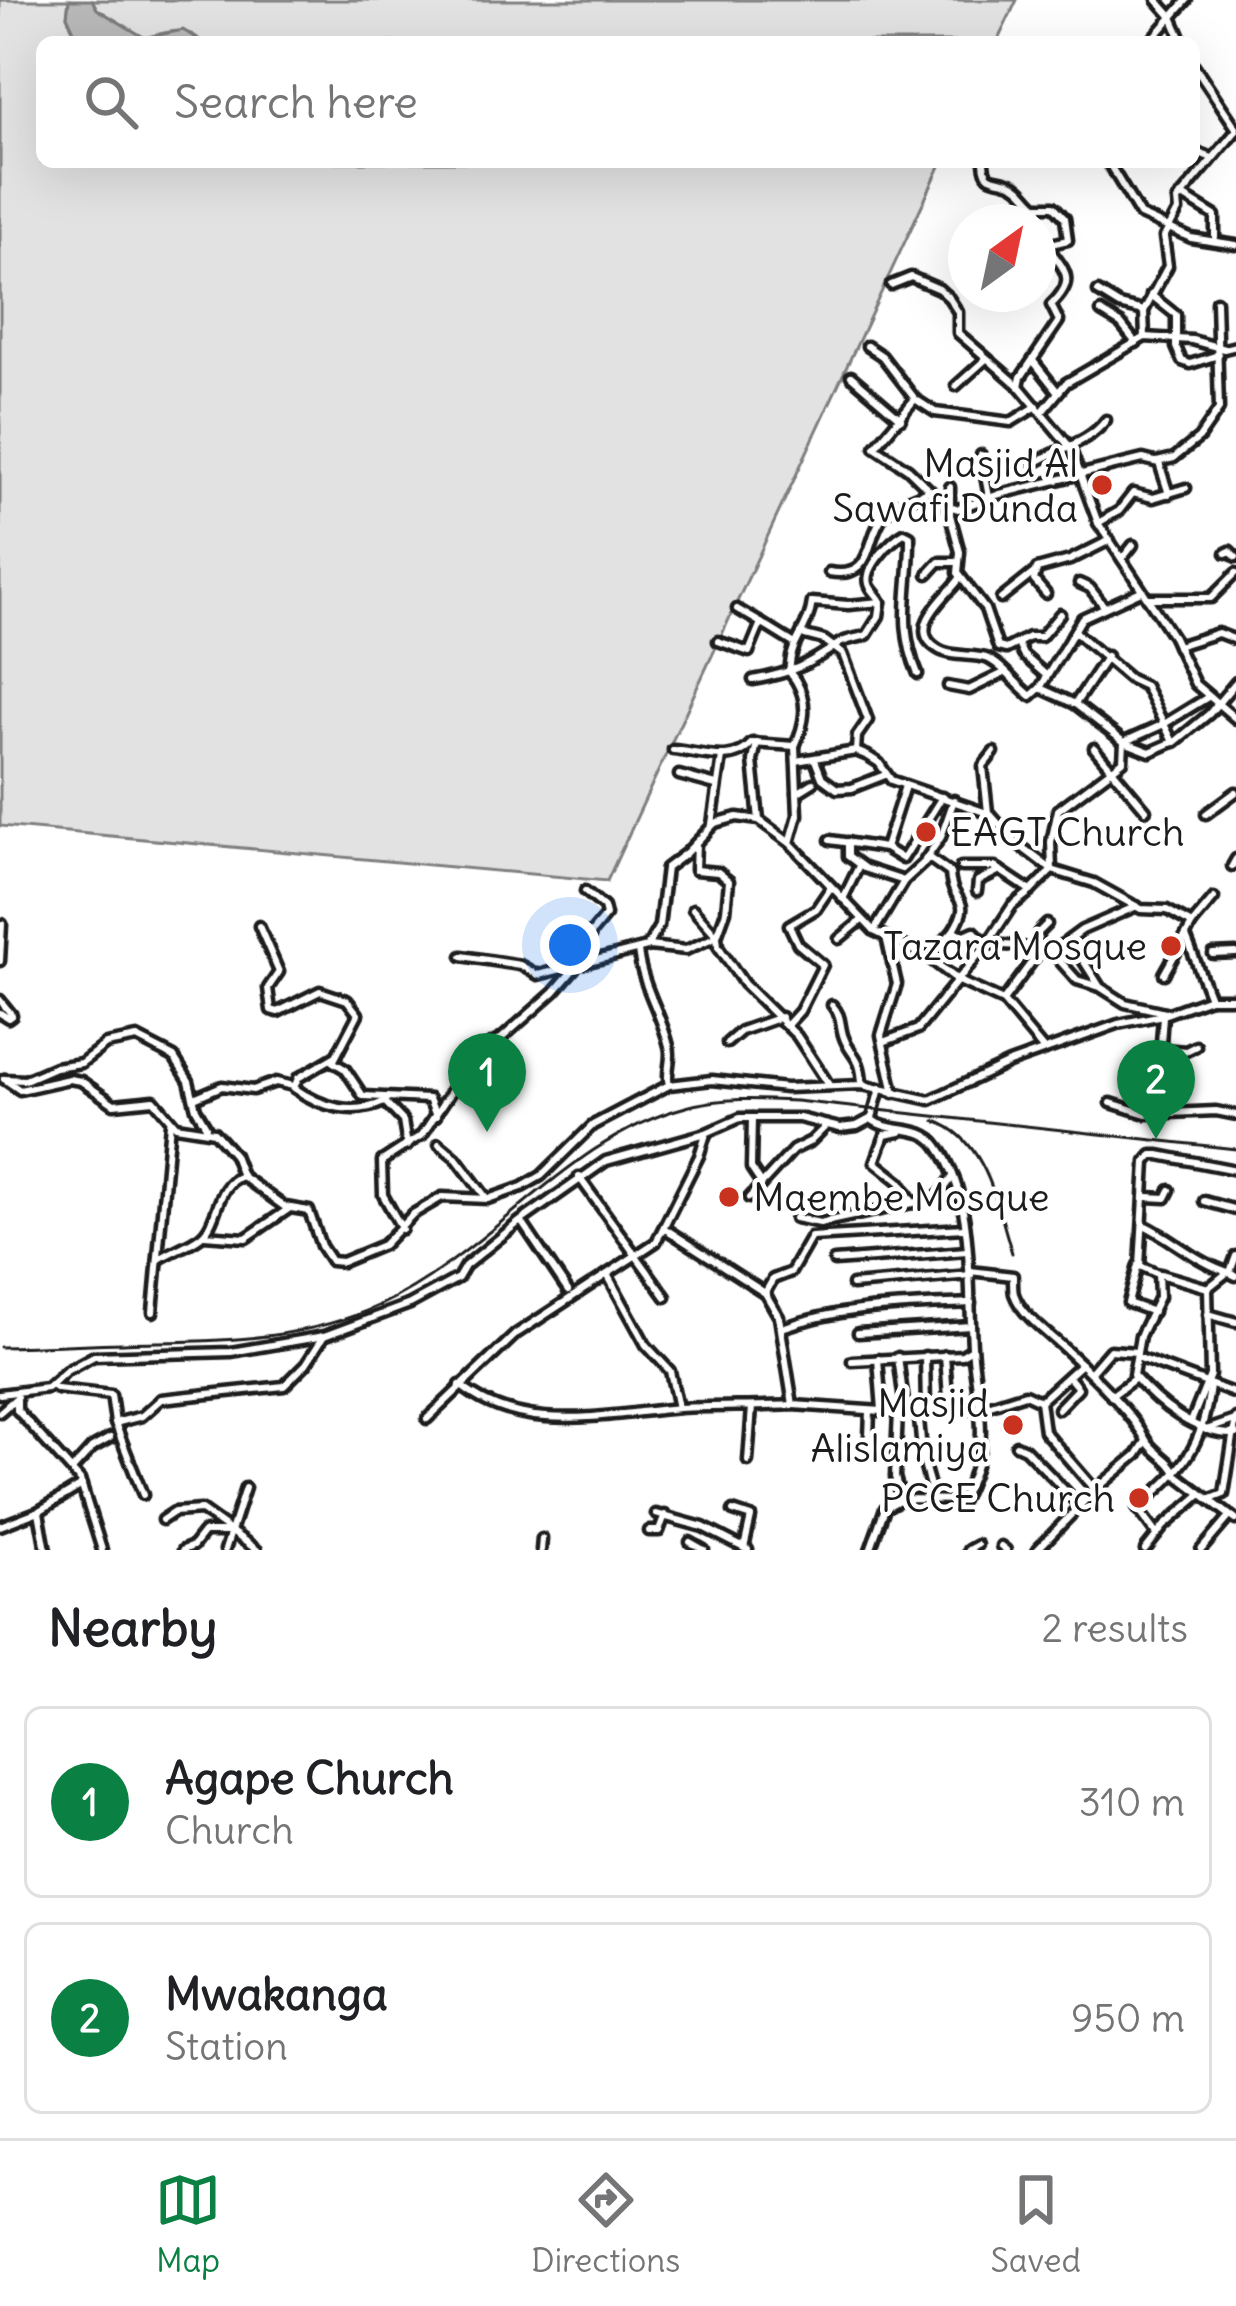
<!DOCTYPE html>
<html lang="en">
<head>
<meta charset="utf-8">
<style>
	:root { --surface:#fff; --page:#f6f6f6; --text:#202124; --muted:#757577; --line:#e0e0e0; --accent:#0b8043 }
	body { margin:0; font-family:Delius,sans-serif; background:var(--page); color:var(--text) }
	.compass { position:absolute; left:948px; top:204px; width:108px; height:108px; border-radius:50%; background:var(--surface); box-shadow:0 12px 48px #0002; rotate:33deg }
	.you { position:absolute; left:570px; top:945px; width:42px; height:42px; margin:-30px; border:9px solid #fff; border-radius:50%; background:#1a73e8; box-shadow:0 0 0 18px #1a73e833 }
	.badge { display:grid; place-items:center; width:78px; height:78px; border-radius:50%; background:var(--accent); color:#fff; font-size:39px; font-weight:700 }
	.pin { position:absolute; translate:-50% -99px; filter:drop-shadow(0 3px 6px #0008) }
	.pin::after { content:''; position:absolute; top:63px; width:42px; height:36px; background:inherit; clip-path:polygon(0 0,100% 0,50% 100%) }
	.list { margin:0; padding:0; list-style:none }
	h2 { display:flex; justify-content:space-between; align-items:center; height:156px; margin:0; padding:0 48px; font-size:51px }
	h2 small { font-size:39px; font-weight:400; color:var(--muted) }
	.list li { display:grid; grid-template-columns:78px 1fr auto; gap:36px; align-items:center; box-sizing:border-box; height:192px; margin:0 24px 24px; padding:0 24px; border:3px solid var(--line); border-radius:18px }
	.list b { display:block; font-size:45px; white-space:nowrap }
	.list p { margin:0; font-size:39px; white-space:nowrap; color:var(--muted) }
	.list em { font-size:39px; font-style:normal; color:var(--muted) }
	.icon { flex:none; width:66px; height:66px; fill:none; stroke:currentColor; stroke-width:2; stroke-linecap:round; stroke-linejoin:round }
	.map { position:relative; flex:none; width:1236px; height:1550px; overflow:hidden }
	.search { position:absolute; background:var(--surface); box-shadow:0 12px 48px #0002; left:36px; right:36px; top:36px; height:132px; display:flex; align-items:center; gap:30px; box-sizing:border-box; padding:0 42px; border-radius:18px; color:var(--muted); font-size:45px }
	.sheet { height:588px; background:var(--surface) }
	nav { display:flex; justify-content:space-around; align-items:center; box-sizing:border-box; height:168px; border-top:3px solid var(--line); background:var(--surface); font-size:33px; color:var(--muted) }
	nav a { display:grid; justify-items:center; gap:6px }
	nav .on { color:var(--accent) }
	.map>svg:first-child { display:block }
	.green { fill:#e2e2e2; stroke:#7f7f7f; stroke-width:3 }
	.water { fill:#b8b8b8; stroke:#7a7a7a; stroke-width:3 }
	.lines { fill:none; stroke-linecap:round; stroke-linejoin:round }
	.street-casing { stroke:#1c1c1c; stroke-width:15 }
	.street { stroke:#fff; stroke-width:6 }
	.rail { stroke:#1c1c1c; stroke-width:3 }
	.poi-dot { fill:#c8321e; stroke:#fff; stroke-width:4.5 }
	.labels { text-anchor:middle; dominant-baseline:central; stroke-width:9; stroke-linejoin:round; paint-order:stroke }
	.poi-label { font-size:39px; fill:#1c1c1c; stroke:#fff; text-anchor:end }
</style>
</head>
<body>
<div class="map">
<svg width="1236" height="1550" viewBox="0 0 1236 1550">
	<rect width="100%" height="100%" fill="#fff"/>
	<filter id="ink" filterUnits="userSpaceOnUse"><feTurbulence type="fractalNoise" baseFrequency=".00833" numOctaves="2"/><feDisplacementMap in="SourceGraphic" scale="24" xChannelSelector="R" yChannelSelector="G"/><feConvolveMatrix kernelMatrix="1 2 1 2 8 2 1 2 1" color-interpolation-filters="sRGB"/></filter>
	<g filter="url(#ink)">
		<g class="green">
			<polygon points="0,0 69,0 67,16 79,42 42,42 42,162 942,162 607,881 0,826"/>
			<path d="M 92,0 L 1017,0 L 997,42 L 202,42 C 186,25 165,32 145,38 L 97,9 Z"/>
		</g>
		<polygon class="water" points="69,0 92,0 97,9 145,38 183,30 202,42 79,42 67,16"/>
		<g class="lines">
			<defs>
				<g id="street">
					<polyline points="1157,0 1172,17 1183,42"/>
					<polyline points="1150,42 1187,0"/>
					<polyline points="1194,65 1236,128"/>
					<polyline points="1194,151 1212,158"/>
					<path d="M 984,162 C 985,184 997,176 1013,184 C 1023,188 1028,200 1037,206 L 1054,206 L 1065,218 L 1068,240 L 1047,245 C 1063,270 1079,278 1051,305 L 1059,321 L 1021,377 L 1019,386 L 1070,447 L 1098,523 L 1173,637 L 1195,684 L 1236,719"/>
					<polyline points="1108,162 1140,215 1191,238 1236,245"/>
					<polyline points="1181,195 1215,216 1215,237"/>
					<polyline points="891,285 911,277 939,289 949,298 958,312 958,333 1019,386"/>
					<polyline points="1098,292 1119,305 1144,311"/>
					<polyline points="1151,295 1176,315 1176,347 1182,361 1190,364 1218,355"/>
					<polyline points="1101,312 1121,324 1136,343"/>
					<polyline points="1145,337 1144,311 1168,266 1164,237 1178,211 1177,201 1236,131"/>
					<polyline points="867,346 882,356 915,399 935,412 1011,422 1037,406"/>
					<polyline points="1034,362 1057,391"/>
					<polyline points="851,376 901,419"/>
					<polyline points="956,386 986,359"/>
					<polyline points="915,399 875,447 908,469 945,505 958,509 1000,494 1143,459 1159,463 1169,494"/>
					<polyline points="1042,412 1066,383 1145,337 1192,340 1224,349 1236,346"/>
					<polyline points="981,455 989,497"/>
					<polyline points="1157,462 1174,458 1199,438 1219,409 1216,301"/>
					<path d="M 1035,463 C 1059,448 1088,444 1106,420"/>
					<polyline points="950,487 950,515 960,552 958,573 985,609 998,647 1006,649 1029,637 1041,637 1060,614"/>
					<polyline points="1098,523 1119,511 1133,493 1153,498 1186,488"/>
					<polyline points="1226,553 1230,551 1236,557"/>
					<polyline points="1122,559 1133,545"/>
					<path d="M 829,572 C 876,580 864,539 884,515 C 895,503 914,498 928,491"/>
					<polyline points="928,574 939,562 955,562"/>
					<path d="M 960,578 C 950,594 903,628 938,649 C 950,657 971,654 986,658 C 1002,664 1016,685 1031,696 L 1040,688"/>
					<polyline points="1079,583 1090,588 1104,606"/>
					<polyline points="1046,594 1034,580 1037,569 1070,560 1110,540"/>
					<polyline points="1147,598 1211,598 1236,573"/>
					<polyline points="1001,599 1035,572"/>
					<polyline points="737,609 761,623"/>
					<polyline points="1076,633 1130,679 1145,686 1164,724 1124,742 1075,704 1040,688 1082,618 1141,591"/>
					<polyline points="805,635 824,640 843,654 868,720 857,736 856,751"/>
					<polyline points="718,641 749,652 761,623 795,644"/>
					<polyline points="1018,644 1023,655 1047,676"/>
					<polyline points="1177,646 1218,633 1236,640"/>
					<path d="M 753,680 C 792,673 808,665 840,643 C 847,639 859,638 867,635 L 879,616 L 881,602 C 878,595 871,591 869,584 C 864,567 892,540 904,533 L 910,536 C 911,587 896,623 918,674"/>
					<polyline points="948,686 969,690 1004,673"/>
					<polyline points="1075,704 1107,656"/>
					<polyline points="1175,742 1209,714 1236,682"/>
					<polyline points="757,743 753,761 759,820"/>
					<polyline points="1094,748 1146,810"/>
					<path d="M 673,750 C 700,752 733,766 752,743 L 795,746 C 805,723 809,703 796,681 C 790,671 789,676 790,664 C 791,643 809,628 812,602 L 848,605 L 881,602"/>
					<polyline points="815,760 822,778 837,789 852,788 885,775"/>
					<polyline points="796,761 856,751 868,756 879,763 891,780 990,814 1015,842 1052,870 1094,883 1141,909 1167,910 1192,924"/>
					<polyline points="679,775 716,785"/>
					<polyline points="797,793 813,783"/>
					<polyline points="988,812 983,766 994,752"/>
					<polyline points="1206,814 1236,792"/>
					<polyline points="712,824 722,757"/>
					<polyline points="830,840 885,848 903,859 942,797"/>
					<polyline points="848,842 848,856 864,868 904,881"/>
					<polyline points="790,843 798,815 795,746"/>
					<polyline points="885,848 905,786"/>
					<polyline points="925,860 941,837 954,800"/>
					<polyline points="1232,866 1236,859"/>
					<polyline points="961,867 995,867 1031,891 1052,870 1051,842 1058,810 1123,761 1124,742 1150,752 1173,742 1164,724 1208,697"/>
					<polyline points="977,891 978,881 1000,870"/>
					<polyline points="1031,891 1012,906 987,944 1019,946 1039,952"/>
					<polyline points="843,899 859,866"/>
					<polyline points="693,909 717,936 718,946 744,984 797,1036 829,1085"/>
					<polyline points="259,926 279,972 268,988 271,1010 278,1012 320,991 347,1000 358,1014 333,1062 345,1069 363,1096 429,1099 436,1116"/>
					<path d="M 874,931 L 904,881 L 929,858 L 950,873 C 951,905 975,896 953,931"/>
					<polyline points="1186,936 1210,998"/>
					<polyline points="886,937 897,984 881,1035 894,1093"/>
					<polyline points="839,939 862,920"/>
					<polyline points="1063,944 1082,930 1137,906"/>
					<polyline points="649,946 686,950 717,936 726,911 729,881 718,872 695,870 696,843"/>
					<path d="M 638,951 C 642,986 661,1013 669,1046 C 673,1060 665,1071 669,1085"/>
					<polyline points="1037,951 1038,933 1047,924"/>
					<polyline points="1213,954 1236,953"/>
					<polyline points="462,956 520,965 538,975 647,947 659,926 666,868 686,853 715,823 737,817 759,820 790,843 874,931 929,958 959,981 1003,1001 1044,1050"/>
					<polyline points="0,961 2,924"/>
					<polyline points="1164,974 1192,924 1214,898"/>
					<polyline points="1100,987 1081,957 1063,944 1050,950 1077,980 1100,987 1125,1003 1165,1012"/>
					<polyline points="0,1000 12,1015 8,1018 0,1013"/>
					<polyline points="1003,1001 1039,952 1050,950"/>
					<path d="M 832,1005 C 842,1016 839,1021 843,1035 C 850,1058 861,1052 862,1085"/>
					<polyline points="1163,1016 1159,1070 1167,1113"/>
					<polyline points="788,1024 800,1011 823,965 798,944 789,925 816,909 831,887"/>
					<polyline points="883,1042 918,1029 987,944 974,931 965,935 953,931 929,958"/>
					<polyline points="727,1043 741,1031 781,1017"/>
					<polyline points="1162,1049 1186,1051 1196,1046"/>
					<path d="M 334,1057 L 298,1078 L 294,1088 C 321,1107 354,1117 386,1101"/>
					<polyline points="4,1079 20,1090 69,1079 81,1081 114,1104 154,1100 176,1126 214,1132 234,1155 242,1176"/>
					<polyline points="4,1079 25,1080 55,1067 81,1063 106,1044 137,1038 174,1057 189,1081 196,1109 206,1126"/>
					<polyline points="194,1098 222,1086 253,1090 276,1082 293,1086"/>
					<polyline points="386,1103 403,1121 407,1146"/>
					<polyline points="1111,1103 1146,1114 1216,1111 1236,1115"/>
					<polyline points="752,1118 751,1168 761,1183"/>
					<path d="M 871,1119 C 891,1135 922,1123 938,1146 C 975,1198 968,1285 972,1346 C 974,1379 984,1415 980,1448 C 978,1465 969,1485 962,1500 L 901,1499"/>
					<polyline points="900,1132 885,1135 875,1162 900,1182 913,1203"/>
					<polyline points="439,1144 456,1158 485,1196"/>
					<path d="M 1236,1170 L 1159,1155 L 1152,1155 L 1146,1162 L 1140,1266 L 1158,1274 L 1159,1297 L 1140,1336 L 1133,1375 C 1157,1403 1196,1436 1236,1434"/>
					<polyline points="579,1177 666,1297"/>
					<polyline points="1147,1197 1166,1198 1170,1190"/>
					<polyline points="749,1198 793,1150 811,1141 827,1125"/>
					<polyline points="1204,1201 1236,1210"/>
					<polyline points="795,1218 820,1223 913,1203 939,1196 952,1178"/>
					<polyline points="521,1221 568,1291"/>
					<path d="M 1144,1225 C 1173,1239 1198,1263 1228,1272"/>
					<polyline points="402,1229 383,1195 382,1161 422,1135 477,1052 502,1038 554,992 580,962 592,932 606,915 604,907 585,891"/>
					<polyline points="204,1235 246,1238 290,1208"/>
					<path d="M 158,1260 C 171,1251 188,1246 200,1237 C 220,1222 215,1184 242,1176 L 285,1207 L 309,1211 L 321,1246 L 331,1261 L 342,1262 L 383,1245 L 413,1214 L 442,1197 L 488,1199 L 522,1187 L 541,1176 L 593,1125 L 669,1085 L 712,1080 L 786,1088 L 862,1085 L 930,1100 L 1009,1063 L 1118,1024 L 1163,1015 L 1210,998 L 1236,998"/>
					<polyline points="834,1261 967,1251"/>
					<polyline points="1138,1265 1128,1303 1153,1312"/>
					<path d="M 970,1271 L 1013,1276 C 1013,1280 1013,1291 1014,1294 C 1021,1315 1050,1335 1066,1350 C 1092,1374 1131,1412 1146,1440 C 1154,1454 1171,1459 1177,1475 L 1236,1520"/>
					<polyline points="1230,1272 1236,1256"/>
					<polyline points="1160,1274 1208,1288"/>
					<polyline points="608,1276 646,1345 670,1371 678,1408"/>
					<polyline points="852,1285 971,1275"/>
					<polyline points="765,1293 773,1279 791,1272 811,1237 964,1228"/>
					<polyline points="153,1312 170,1123"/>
					<polyline points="1208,1314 1236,1322"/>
					<path d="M 782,1328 C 843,1306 907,1306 971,1303"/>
					<polyline points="858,1333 971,1326"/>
					<polyline points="945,1355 949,1412"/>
					<polyline points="925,1356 926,1409"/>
					<polyline points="898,1357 905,1409"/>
					<polyline points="1137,1357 1236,1394"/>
					<polyline points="878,1359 882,1410"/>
					<polyline points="852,1361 962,1355 972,1349"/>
					<polyline points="1091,1372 1110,1350 1137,1352"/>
					<polyline points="51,1385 57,1389 111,1395 115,1423"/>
					<path d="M 460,1385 C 522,1436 606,1414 679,1408 C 717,1406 755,1407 793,1405 L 779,1317 L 765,1293 L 664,1228"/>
					<polyline points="0,1394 47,1388 66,1371 94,1356 231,1352 324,1336 410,1304 458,1278 465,1266 518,1223 606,1161 706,1133 740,1118 799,1118 840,1128 857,1126 872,1118 880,1088"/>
					<polyline points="1111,1396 1134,1379"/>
					<polyline points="17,1397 17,1410 80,1480 102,1550"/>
					<polyline points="1040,1401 1044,1431 1095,1490"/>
					<polyline points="793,1405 897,1412"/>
					<polyline points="918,1409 923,1461 930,1486"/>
					<polyline points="1058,1409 1078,1388 1068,1376"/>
					<polyline points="0,1412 15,1399"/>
					<polyline points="427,1419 516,1334 656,1242 699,1156 706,1134"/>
					<polyline points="1191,1422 1210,1375 1208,1288 1228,1272 1236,1276"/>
					<polyline points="1206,1430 1235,1420"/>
					<polyline points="869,1437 870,1411"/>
					<polyline points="1016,1445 1025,1449 1080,1506"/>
					<polyline points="748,1461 752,1407"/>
					<polyline points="72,1470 92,1448 110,1438"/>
					<polyline points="143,1495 115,1423 142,1416 161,1399 284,1386 306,1364 324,1336"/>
					<polyline points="1211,1499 1224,1494 1236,1418"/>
					<polyline points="733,1511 751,1517 744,1548"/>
					<polyline points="39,1512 46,1550"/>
					<polyline points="656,1514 703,1527 748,1550"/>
					<polyline points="162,1520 174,1512 201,1510 257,1550"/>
					<polyline points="0,1526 39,1511 82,1485"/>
					<polyline points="649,1531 659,1531 665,1515"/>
					<path d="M 1157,1535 L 1137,1508 C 1184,1469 1203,1447 1210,1386"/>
					<polyline points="690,1542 704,1550"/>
					<polyline points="1001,1546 1006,1550"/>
					<polyline points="183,1550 193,1546 204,1532 230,1532"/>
					<polyline points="225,1550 245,1488"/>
					<polyline points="541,1550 542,1539"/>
					<polyline points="870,1550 885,1508 901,1499 895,1477 898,1412 978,1409 1025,1394 1040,1401 1081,1364"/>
					<polyline points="968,1550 977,1545"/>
					<polyline points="1037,1550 1095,1490 1137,1455 1146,1441"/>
					<polyline points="1145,1550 1164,1526 1200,1495"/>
					<polyline points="1201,1550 1230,1516"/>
				</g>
			</defs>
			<use href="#street" class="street-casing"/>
			<use href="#street" class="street"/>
			<g class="rail">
				<path d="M 935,1121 C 987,1139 997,1206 1012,1253"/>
				<path d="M 0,1347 C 52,1346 104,1343 156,1342 C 233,1341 309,1338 380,1305 C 490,1254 566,1139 686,1107 C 722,1097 759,1099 796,1101 L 1236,1149"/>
			</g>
		</g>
	</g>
	<g class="poi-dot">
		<circle cx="1102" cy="485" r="12"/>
		<circle cx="926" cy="832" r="12"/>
		<circle cx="1171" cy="946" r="12"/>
		<circle cx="729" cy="1197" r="12"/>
		<circle cx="1013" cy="1425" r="12"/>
		<circle cx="1139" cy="1498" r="12"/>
	</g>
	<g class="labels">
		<g class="poi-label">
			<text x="1078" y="463">Masjid Al<tspan x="1078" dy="45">Sawafi Dunda</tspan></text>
			<text x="950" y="832" text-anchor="start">EAGT Church</text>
			<text x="1147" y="946">Tazara Mosque</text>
			<text x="753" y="1197" text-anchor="start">Maembe Mosque</text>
			<text x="989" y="1403">Masjid<tspan x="989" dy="45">Alislamiya</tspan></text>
			<text x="1115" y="1498">PCCE Church</text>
		</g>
	</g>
</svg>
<svg class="compass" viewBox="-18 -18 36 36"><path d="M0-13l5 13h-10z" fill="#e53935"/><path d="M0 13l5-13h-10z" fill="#757577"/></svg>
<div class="you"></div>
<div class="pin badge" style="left:487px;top:1132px">1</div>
<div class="pin badge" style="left:1156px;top:1139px">2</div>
<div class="search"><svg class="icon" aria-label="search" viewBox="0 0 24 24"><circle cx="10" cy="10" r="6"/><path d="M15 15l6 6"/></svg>Search here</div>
</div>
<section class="sheet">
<h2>Nearby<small>2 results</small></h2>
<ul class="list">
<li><span class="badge">1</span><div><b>Agape Church</b><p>Church</p></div><em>310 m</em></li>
<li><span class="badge">2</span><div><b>Mwakanga</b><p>Station</p></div><em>950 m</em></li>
</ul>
</section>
<nav>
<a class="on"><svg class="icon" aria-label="map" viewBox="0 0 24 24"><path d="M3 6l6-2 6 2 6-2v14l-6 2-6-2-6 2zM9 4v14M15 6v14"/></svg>Map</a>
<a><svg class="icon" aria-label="directions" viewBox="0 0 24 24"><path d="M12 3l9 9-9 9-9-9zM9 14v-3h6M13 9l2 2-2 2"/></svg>Directions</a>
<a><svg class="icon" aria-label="saved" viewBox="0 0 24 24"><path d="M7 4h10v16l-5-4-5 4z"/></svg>Saved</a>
</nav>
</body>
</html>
